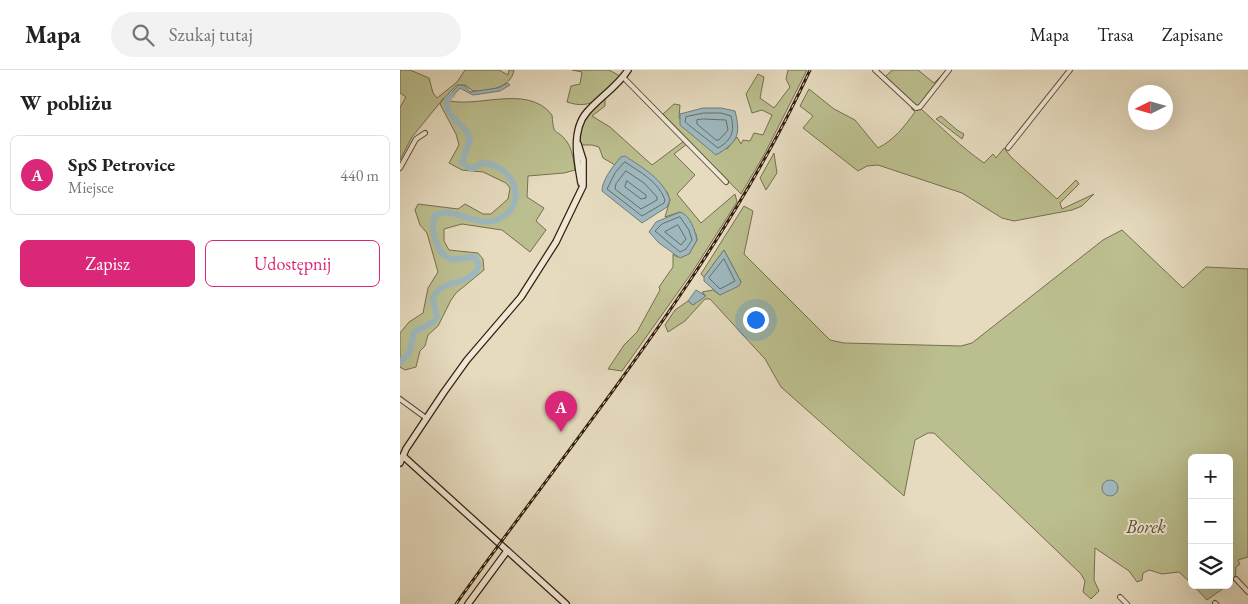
<!DOCTYPE html>
<html lang="pl">
<head>
<meta charset="utf-8">
<style>
	:root { --surface:#fff; --page:#f2f2f2; --text:#222; --muted:#767676; --line:#e0e0e0; --accent:#db2777 }
	body { margin:0; font-family:"EB Garamond",serif; background:var(--page); color:var(--text) }
	.controls { position:absolute; right:15px; bottom:15px; display:grid; overflow:hidden; border-radius:8px; box-shadow:0 5px 20px #0002 }
	.controls button { width:45px; height:45px; display:grid; place-items:center; padding:0; border:0; border-bottom:1px solid var(--line); background:var(--surface); color:var(--text); font:25px sans-serif }
	.compass { position:absolute; left:728px; top:15px; width:45px; height:45px; border-radius:50%; background:var(--surface); box-shadow:0 5px 20px #0002; rotate:265deg }
	.you { position:absolute; left:355px; top:249px; width:18px; height:18px; margin:-12px; border:4px solid #fff; border-radius:50%; background:#1a73e8; box-shadow:0 0 0 8px #1a73e833 }
	.badge { display:grid; place-items:center; width:32px; height:32px; border-radius:50%; background:var(--accent); color:#fff; font-size:16px; font-weight:700 }
	.pin { position:absolute; translate:-50% -41px; filter:drop-shadow(0 1px 2px #0008) }
	.pin::after { content:''; position:absolute; top:26px; width:18px; height:15px; background:inherit; clip-path:polygon(0 0,100% 0,50% 100%) }
	.list { margin:0; padding:0; list-style:none }
	h2 { display:flex; justify-content:space-between; align-items:center; height:65px; margin:0; padding:0 20px; font-size:21px }
	h2 small { font-size:16px; font-weight:400; color:var(--muted) }
	.list li { display:grid; grid-template-columns:32px 1fr auto; gap:15px; align-items:center; box-sizing:border-box; height:80px; margin:0 10px 10px; padding:0 10px; border:1px solid var(--line); border-radius:8px }
	.list b { display:block; font-size:19px; white-space:nowrap }
	.list p { margin:0; font-size:16px; white-space:nowrap; color:var(--muted) }
	.list em { font-size:16px; font-style:normal; color:var(--muted) }
	.actions { display:flex; gap:10px; padding:15px 20px }
	.actions a { flex:1; padding:11px 0; border:1px solid var(--accent); border-radius:8px; text-align:center; font-size:18px; color:var(--accent) }
	.actions .main { background:var(--accent); color:#fff }
	.icon { flex:none; width:28px; height:28px; fill:none; stroke:currentColor; stroke-width:2; stroke-linecap:round; stroke-linejoin:round }
	.map { position:relative; flex:none; width:848px; height:534px; overflow:hidden }
	header { display:flex; align-items:center; gap:30px; box-sizing:border-box; height:70px; padding:0 25px; background:var(--surface); border-bottom:1px solid var(--line) }
	header strong { font-size:24px }
	nav { display:flex; gap:28px; margin-inline-start:auto; font-size:18px }
	.search { width:350px; height:45px; background:var(--page); display:flex; align-items:center; gap:12px; box-sizing:border-box; padding:0 18px; border-radius:28px; color:var(--muted); font-size:19px }
	main { display:flex }
	aside { flex:1; background:var(--surface) }
	.map>svg:first-child { display:block }
	.green { fill:#bbbe8e; stroke:#786e4f }
	.water { fill:#9db8be; stroke:#737b78 }
	.lines { fill:none; stroke-linecap:round; stroke-linejoin:round }
	.shore { stroke:#696c67; stroke-width:1 }
	.river { stroke:#9db8be; stroke-width:6 }
	.street-casing { stroke:#614e3c; stroke-width:6 }
	.secondary-casing { stroke:#351f10; stroke-width:8 }
	.street { stroke:#efe8d5; stroke-width:4 }
	.secondary { stroke:#efe8d5; stroke-width:5.5 }
	.rail-casing { stroke:#351f10; stroke-width:3 }
	.rail { stroke:#efe8d5; stroke-width:1; stroke-dasharray:4; stroke-linecap:butt }
	.labels { text-anchor:middle; dominant-baseline:central; stroke-width:4; stroke-linejoin:round; paint-order:stroke }
	.park-label { font-size:19px; font-style:italic; fill:#5d4f36; stroke:#efe8d5 }
</style>
</head>
<body>
<header>
<strong>Mapa</strong>
<div class="search"><svg class="icon" aria-label="search" viewBox="0 0 24 24"><circle cx="10" cy="10" r="6"/><path d="M15 15l6 6"/></svg>Szukaj tutaj</div>
<nav><a>Mapa</a><a>Trasa</a><a>Zapisane</a></nav>
</header>
<main>
<aside>
<h2>W pobliżu<small></small></h2>
<ul class="list">
<li><span class="badge">A</span><div><b>SpS Petrovice</b><p>Miejsce</p></div><em>440 m</em></li>
</ul>
<div class="actions"><a class="main">Zapisz</a><a>Udostępnij</a></div>
</aside>
<div class="map">
<svg width="848" height="534" viewBox="0 0 848 534">
	<rect width="100%" height="100%" fill="#e6dbbf"/>
	<filter id="stains"><feTurbulence type="fractalNoise" baseFrequency=".004" numOctaves="4"/><feColorMatrix values="0 0 0 0 .2 0 0 0 0 .09 0 0 0 0 .02 0 0 0 .5 -.17"/></filter>
	<radialGradient id="worn" r=".72"><stop offset=".6" stop-color="#630" stop-opacity="0"/><stop offset="1" stop-color="#630" stop-opacity=".3"/></radialGradient>
	<g class="green">
		<path d="M 0,0 L 10,0 L 29,8 L 33,23 L 37,28 L 57,12 L 65,0 L 99,0 L 108,5 L 109,0 L 114,0 C 111,18 89,21 73,21 L 65,15 L 57,15 L 43,29 C 73,41 127,12 152,45 C 154,70 156,56 167,72 C 172,78 174,92 175,100 L 164,103 L 128,106 L 127,127 L 144,138 L 136,151 L 146,160 L 130,182 L 102,160 L 62,154 L 44,159 L 44,171 L 49,180 L 78,183 L 83,189 L 84,200 L 56,223 L 51,230 L 38,256 L 28,265 L 25,276 L 20,281 L 16,297 L 5,300 L 0,297 L 0,263 L 9,252 L 23,243 L 28,218 L 38,202 L 27,163 L 20,155 L 15,140 L 18,134 L 58,139 L 65,134 L 83,144 L 91,144 L 108,129 L 110,118 L 106,113 L 83,102 L 62,100 L 49,93 L 59,75 L 56,64 L 40,34 L 43,29 L 12,67 L 0,90 L 0,37 L 6,27 L 0,23 Z"/>
		<path d="M 172,0 L 209,0 L 220,6 C 203,25 193,41 167,32 L 171,16 L 180,14 L 182,2 Z"/>
		<polygon points="388,0 407,0 364,85 341,124 263,44 274,34 280,35 279,48 327,79 337,67 341,74 343,70 350,71 354,63 363,65 372,45 362,40 352,43 346,24 358,4 364,7 360,28 374,38 390,17 386,9"/>
		<polygon points="492,0 518,0 534,13 547,0 519,36 516,37 485,7"/>
		<path d="M 409,19 L 434,39 L 455,50 L 478,78 C 494,70 504,57 515,42 L 511,38 L 520,38 C 541,57 561,77 584,93 L 593,84 L 596,88 L 604,78 L 611,87 L 657,129 L 676,110 L 679,114 L 660,133 L 662,139 L 694,124 L 682,136 L 672,140 L 614,151 L 602,148 L 562,123 L 478,95 L 467,96 L 458,101 L 403,58 L 413,46 L 400,36 Z"/>
		<path d="M 205,29 L 205,36 L 192,46 L 210,57 L 252,95 L 284,71 L 287,74 L 274,84 L 295,105 L 277,124 L 301,153 L 335,124 L 337,132 L 293,201 L 222,301 L 208,299 L 224,275 L 237,262 L 260,220 L 259,217 L 273,197 L 273,184 L 277,187 L 289,184 L 297,170 L 296,164 L 280,142 L 265,147 L 270,130 L 267,122 L 221,87 L 215,95 L 203,88 L 199,77 L 192,75 L 180,75 C 180,50 187,44 205,29 Z"/>
		<polygon points="541,46 557,60 564,64 562,69 536,49"/>
		<polygon points="374,83 377,103 366,120 360,108"/>
		<polygon points="344,136 353,141 344,184 430,270 444,273 561,276 572,273 703,170 722,160 783,218 806,197 848,199 848,487 838,490 840,494 836,497 835,510 807,530 793,515 829,515 829,388 792,388 792,514 779,502 762,504 749,500 743,503 742,510 737,512 729,501 695,478 694,510 699,521 691,529 683,522 685,511 681,504 534,363 528,363 515,370 504,426 381,317 365,289 310,229 305,229 285,251 268,262 265,255 275,240 288,231 293,235 305,225 302,222 313,220 320,225 341,212 324,180 304,207 301,204"/>
	</g>
	<g class="water">
		<polygon points="108,13 110,15 100,21 73,25 60,18 49,30 45,29 59,15 65,16 70,22 98,18"/>
		<path d="M 303,38 L 321,38 L 335,41 C 341,65 338,72 316,85 L 280,55 L 280,44 Z"/>
		<path d="M 225,86 C 243,98 263,109 270,130 L 267,137 L 242,153 L 202,121 C 202,110 213,96 221,87 Z"/>
		<path d="M 280,142 C 290,145 295,160 297,170 L 289,184 L 280,188 L 259,173 L 249,162 L 256,152 Z"/>
		<polygon points="324,180 341,212 339,216 320,225 304,211 304,207"/>
		<polygon points="296,220 306,226 293,235 288,231"/>
		<circle cx="710" cy="418" r="8"/>
	</g>
	<g class="lines">
		<g class="shore">
			<path d="M 304,43 L 321,43 L 331,46 C 335,61 332,70 318,78 L 285,52 L 286,47 Z"/>
			<polygon points="304,49 326,50 328,60 319,70 316,70 297,54 297,50"/>
			<path d="M 225,92 C 240,102 259,112 265,130 L 264,133 L 242,146 L 207,119 L 215,103 Z"/>
			<polygon points="226,101 244,113 257,127 257,130 241,139 215,119 216,114"/>
			<polygon points="227,111 246,125 246,128 241,129 225,117"/>
			<polygon points="280,147 289,160 292,170 286,179 280,182 255,161 262,154"/>
			<polygon points="278,155 286,169 281,175 265,162"/>
			<polygon points="324,189 335,211 320,219 309,208"/>
		</g>
		<path class="river" d="M 0,293 L 10,282 L 14,262 L 33,252 L 37,247 L 33,229 C 39,208 71,217 79,196 L 75,187 C 67,186 60,191 52,189 C 36,186 30,158 35,145 C 54,136 76,157 96,150 C 131,137 115,94 82,93 L 71,99 L 62,93 L 70,68 C 65,53 44,48 47,29 L 52,25"/>
		<defs>
			<g id="street">
				<polyline points="475,0 516,38 520,37 549,0"/>
				<polyline points="223,7 326,112"/>
				<polyline points="608,78 670,0"/>
				<polyline points="0,98 16,69 25,63"/>
				<polyline points="0,329 26,348"/>
				<polyline points="836,509 848,522"/>
				<polyline points="720,527 727,534"/>
				<polyline points="815,533 816,534"/>
			</g>
			<g id="secondary">
				<path d="M 181,113 C 177,91 171,60 187,42 C 200,27 217,17 228,0"/>
				<polyline points="3,386 166,534"/>
				<polyline points="0,393 6,379 44,322 67,290 121,227 156,172 183,116 183,90 178,74"/>
				<polyline points="68,534 107,481"/>
			</g>
		</defs>
		<use href="#street" class="street-casing"/>
		<use href="#secondary" class="secondary-casing"/>
		<use href="#street" class="street"/>
		<use href="#secondary" class="secondary"/>
		<defs>
			<path id="rail" d="M 56,534 C 180,360 320,195 410,0"/>
		</defs>
		<use href="#rail" class="rail-casing"/>
		<use href="#rail" class="rail"/>
	</g>
	<g class="labels">
		<g class="park-label">
			<text x="746" y="456">Borek</text>
		</g>
	</g>
	<rect width="100%" height="100%" filter="url(#stains)"/>
	<rect width="100%" height="100%" fill="url(#worn)"/>
</svg>
<div class="controls">
<button>+</button>
<button>−</button>
<button><svg class="icon" aria-label="layers" viewBox="0 0 24 24"><path d="M12 4l9 5-9 5-9-5zM3 14l9 5 9-5"/></svg></button>
</div>
<svg class="compass" viewBox="-18 -18 36 36"><path d="M0-13l5 13h-10z" fill="#e53935"/><path d="M0 13l5-13h-10z" fill="#767676"/></svg>
<div class="you"></div>
<div class="pin badge" style="left:161px;top:362px">A</div>
</div>
</main>
</body>
</html>
